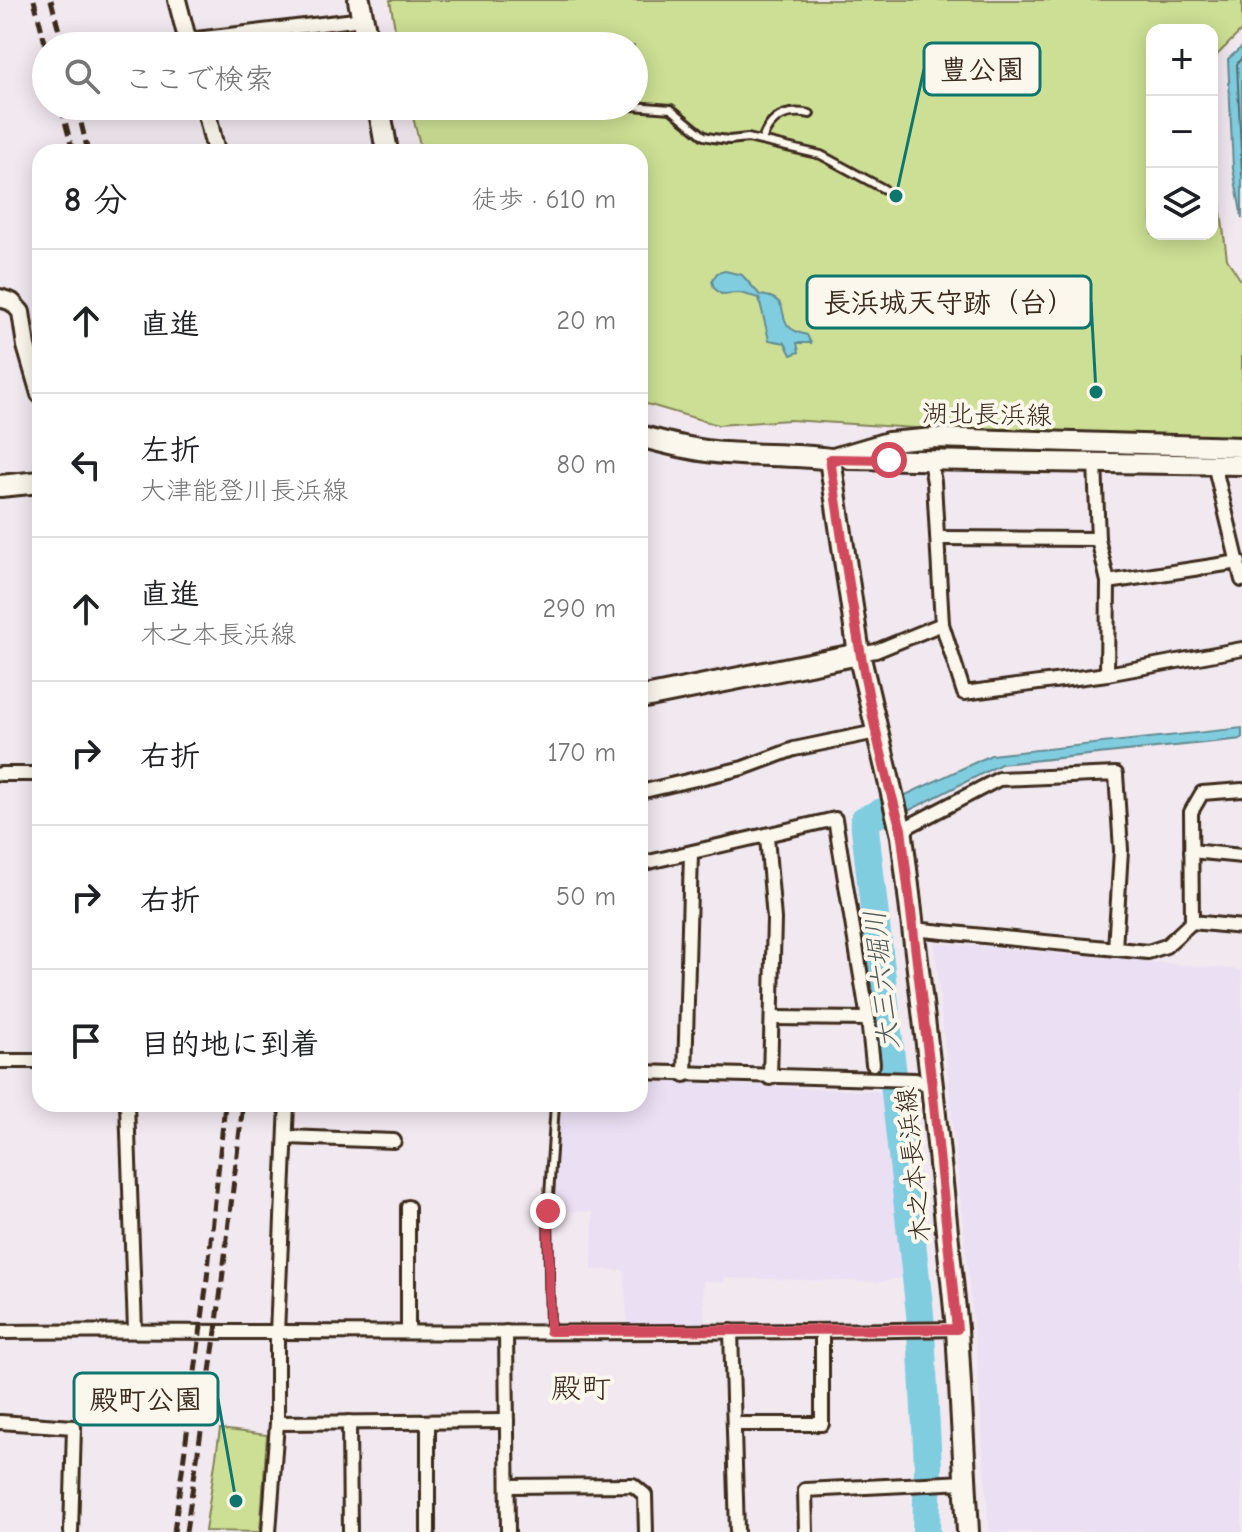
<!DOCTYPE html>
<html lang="ja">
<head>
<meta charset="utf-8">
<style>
	:root { --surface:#fff; --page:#f2f2f2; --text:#202124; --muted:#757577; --line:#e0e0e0 }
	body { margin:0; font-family:"Comic Neue","Klee One",sans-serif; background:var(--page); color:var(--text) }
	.controls { position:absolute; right:24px; top:24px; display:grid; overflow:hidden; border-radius:16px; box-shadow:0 4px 20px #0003 }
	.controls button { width:72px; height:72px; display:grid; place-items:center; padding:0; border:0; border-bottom:2px solid var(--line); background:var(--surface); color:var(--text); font:40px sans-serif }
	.stop { position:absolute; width:24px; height:24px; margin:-18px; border:6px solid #d1495b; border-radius:50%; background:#fff }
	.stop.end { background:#d1495b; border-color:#fff; box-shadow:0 2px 8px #0008 }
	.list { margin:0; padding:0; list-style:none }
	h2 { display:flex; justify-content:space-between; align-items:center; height:104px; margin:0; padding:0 32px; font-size:34px }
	h2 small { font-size:26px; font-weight:400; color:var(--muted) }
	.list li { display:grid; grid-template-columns:52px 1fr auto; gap:24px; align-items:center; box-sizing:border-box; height:144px; padding:0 32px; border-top:2px solid var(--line) }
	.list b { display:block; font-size:30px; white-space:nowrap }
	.list p { margin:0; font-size:26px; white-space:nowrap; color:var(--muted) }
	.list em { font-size:26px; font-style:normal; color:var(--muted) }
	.icon { flex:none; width:44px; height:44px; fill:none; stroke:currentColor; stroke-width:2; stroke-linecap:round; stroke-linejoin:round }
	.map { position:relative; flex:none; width:1242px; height:1532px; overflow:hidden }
	.search { position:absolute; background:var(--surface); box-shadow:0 4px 20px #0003; left:32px; top:32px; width:616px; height:88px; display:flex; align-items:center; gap:20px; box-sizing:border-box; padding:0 28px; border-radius:44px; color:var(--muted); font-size:30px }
	.panel { position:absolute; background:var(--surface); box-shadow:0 4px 20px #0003; left:32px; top:144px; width:616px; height:968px; border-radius:24px }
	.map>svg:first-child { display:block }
	.built { fill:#ebdff3 }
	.green { fill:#cddf94; stroke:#848459; stroke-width:2 }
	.water { fill:#80cde0; stroke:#648c92; stroke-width:2 }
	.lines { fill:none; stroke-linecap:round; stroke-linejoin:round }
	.shore { stroke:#576b6c; stroke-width:2 }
	.river { stroke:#80cde0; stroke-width:28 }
	.service-casing { stroke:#3b2a1e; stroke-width:12 }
	.minor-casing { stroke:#3b2a1e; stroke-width:18 }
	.tertiary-casing { stroke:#3b2a1e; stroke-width:22 }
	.secondary-casing { stroke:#3b2a1e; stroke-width:24 }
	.primary-casing { stroke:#3b2a1e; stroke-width:26 }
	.service { stroke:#fbf7ec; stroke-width:6 }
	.minor { stroke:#fbf7ec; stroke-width:12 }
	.tertiary { stroke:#fbf7ec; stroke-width:16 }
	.secondary { stroke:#fbf7ec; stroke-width:18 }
	.primary { stroke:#fbf7ec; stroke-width:20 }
	.rail { stroke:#3b2a1e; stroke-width:5; stroke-dasharray:12 6; stroke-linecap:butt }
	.route { stroke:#d1495b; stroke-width:10 }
	.labels { text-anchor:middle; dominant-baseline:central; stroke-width:8; stroke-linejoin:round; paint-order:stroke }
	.street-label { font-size:26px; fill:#3b2a1e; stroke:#fbf7ec }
	.water-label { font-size:28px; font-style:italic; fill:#505b58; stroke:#fbf7ec }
	.quarter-label { font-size:30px; fill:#3b2a1e; stroke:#fbf7ec }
	.leader { fill:none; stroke:#0f766e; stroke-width:3 }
	.callout-dot { fill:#0f766e; stroke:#fbf7ec; stroke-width:3 }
	.callout { fill:#fbf7ec; stroke:#0f766e; stroke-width:3 }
	.callout-label { font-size:28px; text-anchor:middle; font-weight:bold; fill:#3b2a1e }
</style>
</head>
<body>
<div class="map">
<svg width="1242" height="1532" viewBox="0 0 1242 1532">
	<rect width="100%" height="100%" fill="#f2e9f0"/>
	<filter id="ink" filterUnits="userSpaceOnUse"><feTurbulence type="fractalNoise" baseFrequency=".0125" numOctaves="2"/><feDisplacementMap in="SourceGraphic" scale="16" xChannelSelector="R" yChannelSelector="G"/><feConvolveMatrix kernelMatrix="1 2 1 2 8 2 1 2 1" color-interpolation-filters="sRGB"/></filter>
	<g filter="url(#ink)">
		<g class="built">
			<polygon points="934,942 1242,970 1242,1532 989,1532 977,1360"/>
			<polygon points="640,1080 884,1092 903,1278 880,1282 724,1278 724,1282 703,1281 705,1323 627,1323 624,1270 592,1270 593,1212 550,1210 551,1173 558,1104 640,1104"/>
		</g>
		<g class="green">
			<polygon points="390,0 1242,0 1242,30 1212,60 1212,30 1152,30 1152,234 1212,234 1212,105 1214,157 1227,259 1242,282 1242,434 1234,440 977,432 790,420 718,425 640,402 640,152 422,152 410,106 634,106 634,46 398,46"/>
			<polygon points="220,1429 267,1435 260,1532 205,1531"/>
		</g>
		<g class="water">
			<polygon points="1242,47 1242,218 1233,169 1228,59"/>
			<path d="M 725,271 L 742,275 L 760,295 C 764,296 769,296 773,298 C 792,307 772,327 807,335 L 811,343 L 797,343 L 799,352 L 791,355 L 785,343 L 769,340 L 759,298 L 740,293 L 721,294 L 714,288 L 712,281 L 717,273 Z"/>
			<polygon points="1242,728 1242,739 1001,764 878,826 874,834 858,840 854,819 991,755"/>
		</g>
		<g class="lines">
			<polyline class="shore" points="1242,57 1237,64 1242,174"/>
			<polyline class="river" points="882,812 864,820 920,1313 928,1466 926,1532"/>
			<defs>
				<g id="service">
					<polyline points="632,106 671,109 704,136 713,138 729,140 748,138 821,155 884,189"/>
					<path d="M 762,140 C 770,117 786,109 810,114"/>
					<polyline points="550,1331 548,1211 555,1104"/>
				</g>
				<g id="minor">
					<polyline points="187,40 363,19"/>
					<polyline points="930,461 934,482 942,624"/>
					<polyline points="1095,462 1098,539 1108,582 1107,674"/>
					<polyline points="1214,464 1242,580"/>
					<polyline points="938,538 1098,539"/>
					<polyline points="1108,582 1239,562"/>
					<polyline points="859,654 876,651 942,624 964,693 1107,674 1242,649"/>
					<polyline points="0,774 40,774"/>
					<polyline points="640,792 743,768 794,749 876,732"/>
					<polyline points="902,836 909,826 999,779 1116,774 1121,850 1115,949"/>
					<polyline points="767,837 774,919 770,1078"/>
					<polyline points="1191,851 1242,856"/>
					<polyline points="640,864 835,819 868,1019 773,1018"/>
					<polyline points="1192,922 1242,927"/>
					<polyline points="914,935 923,930 1148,952 1166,946 1192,922 1191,812 1202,793 1242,790"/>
					<polyline points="868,1019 873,1064"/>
					<polyline points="0,1061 40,1061"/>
					<polyline points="640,1072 915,1080 932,1086"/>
					<polyline points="685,1075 691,853"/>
					<polyline points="127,1104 135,1330"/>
					<polyline points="286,1137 394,1141"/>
					<polyline points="731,1331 737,1532"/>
					<path d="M 0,1332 C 93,1331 186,1332 279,1332 C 505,1333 731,1333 957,1329"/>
					<polyline points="408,1332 408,1207"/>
					<polyline points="506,1332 508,1532"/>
					<polyline points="0,1422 74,1427 71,1532"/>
					<polyline points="349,1422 350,1532"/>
					<polyline points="428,1422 428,1532"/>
					<polyline points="277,1423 507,1421"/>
					<polyline points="734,1424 822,1424 822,1331"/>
					<polyline points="508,1486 633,1485 645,1495 646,1532"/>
					<polyline points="269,1532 277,1423 277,1333 287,1104"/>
					<polyline points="806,1532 805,1490 966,1482"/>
				</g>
				<g id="tertiary">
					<polyline points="177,0 189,46"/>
					<polyline points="205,106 216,152"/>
					<polyline points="0,298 12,302 21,312 26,346 40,394"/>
				</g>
				<g id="secondary">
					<polyline points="830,459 888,442 935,438 1242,447"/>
					<polyline points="849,459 1242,465"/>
				</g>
				<g id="primary">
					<polyline points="359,0 368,46"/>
					<polyline points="379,106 387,152"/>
					<path d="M 640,436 C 668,444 696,451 725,453 C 760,456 795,454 830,459 L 859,654 L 902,836 L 932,1086 L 957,1329 L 968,1532"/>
					<polyline points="0,486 40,482"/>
					<polyline points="640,698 859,654"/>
				</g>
			</defs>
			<use href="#service" class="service-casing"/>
			<use href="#minor" class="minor-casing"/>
			<use href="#tertiary" class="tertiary-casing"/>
			<use href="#secondary" class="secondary-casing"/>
			<use href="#primary" class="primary-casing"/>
			<use href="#service" class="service"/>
			<use href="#minor" class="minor"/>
			<use href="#tertiary" class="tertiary"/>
			<use href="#secondary" class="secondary"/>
			<use href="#primary" class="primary"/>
			<g class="rail">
				<polyline points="34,0 46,47"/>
				<polyline points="51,0 63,46"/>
				<polyline points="61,106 73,152"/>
				<polyline points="77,106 88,152"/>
				<polyline points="174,1532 206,1288 225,1104"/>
				<polyline points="186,1532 216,1331 243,1104"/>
			</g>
		</g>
	</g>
	<g class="lines" filter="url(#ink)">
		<path class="route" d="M 548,1211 L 550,1331 L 957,1329 L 932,1086 L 901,829 C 865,708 849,584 830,459 L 889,460"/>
	</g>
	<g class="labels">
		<g class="street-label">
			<text transform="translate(987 415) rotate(1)">湖北長浜線</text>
			<text transform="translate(914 1165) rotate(-96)">木之本長浜線</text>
		</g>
		<g class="water-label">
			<text transform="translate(882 980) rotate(-96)">大三六堀川</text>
		</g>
		<g class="quarter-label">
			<text x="581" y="1388">殿町</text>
		</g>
	</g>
	<path class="leader" d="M896 196L924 69M1096 392L1091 302M236 1501L218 1399"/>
	<g class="callout-dot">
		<circle cx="896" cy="196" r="8"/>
		<circle cx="1096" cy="392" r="8"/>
		<circle cx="236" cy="1501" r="8"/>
	</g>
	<g class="callout">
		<rect x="924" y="43" width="116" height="52" rx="8"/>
		<rect x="807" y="276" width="284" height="52" rx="8"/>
		<rect x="74" y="1373" width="144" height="52" rx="8"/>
	</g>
	<g class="callout-label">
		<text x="982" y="79">豊公園</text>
		<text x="949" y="312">長浜城天守跡（台）</text>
		<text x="146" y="1409">殿町公園</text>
	</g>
</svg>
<div class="controls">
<button>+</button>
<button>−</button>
<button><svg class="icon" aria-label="layers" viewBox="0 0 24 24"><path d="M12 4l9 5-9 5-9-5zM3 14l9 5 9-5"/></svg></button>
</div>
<div class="stop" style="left:889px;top:460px"></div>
<div class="stop end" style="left:548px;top:1211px"></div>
<div class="search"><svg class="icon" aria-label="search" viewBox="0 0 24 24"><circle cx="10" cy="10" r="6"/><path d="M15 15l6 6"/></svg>ここで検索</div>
<section class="panel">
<h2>8 分<small>徒歩 · 610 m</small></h2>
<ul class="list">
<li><svg class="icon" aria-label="ahead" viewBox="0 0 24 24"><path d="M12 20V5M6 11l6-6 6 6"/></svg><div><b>直進</b></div><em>20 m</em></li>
<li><svg class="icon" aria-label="left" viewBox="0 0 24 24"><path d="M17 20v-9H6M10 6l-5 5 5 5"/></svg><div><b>左折</b><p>大津能登川長浜線</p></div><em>80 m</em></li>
<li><svg class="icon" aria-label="ahead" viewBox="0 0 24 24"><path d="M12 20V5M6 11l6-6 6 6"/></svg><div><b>直進</b><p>木之本長浜線</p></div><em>290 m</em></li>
<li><svg class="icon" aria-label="right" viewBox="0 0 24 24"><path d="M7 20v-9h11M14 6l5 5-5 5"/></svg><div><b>右折</b></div><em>170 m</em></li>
<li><svg class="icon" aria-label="right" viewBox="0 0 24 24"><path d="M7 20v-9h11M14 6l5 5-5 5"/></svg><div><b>右折</b></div><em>50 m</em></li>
<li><svg class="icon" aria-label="arrive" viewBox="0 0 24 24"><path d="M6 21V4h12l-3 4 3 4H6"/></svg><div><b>目的地に到着</b></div></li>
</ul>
</section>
</div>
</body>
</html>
